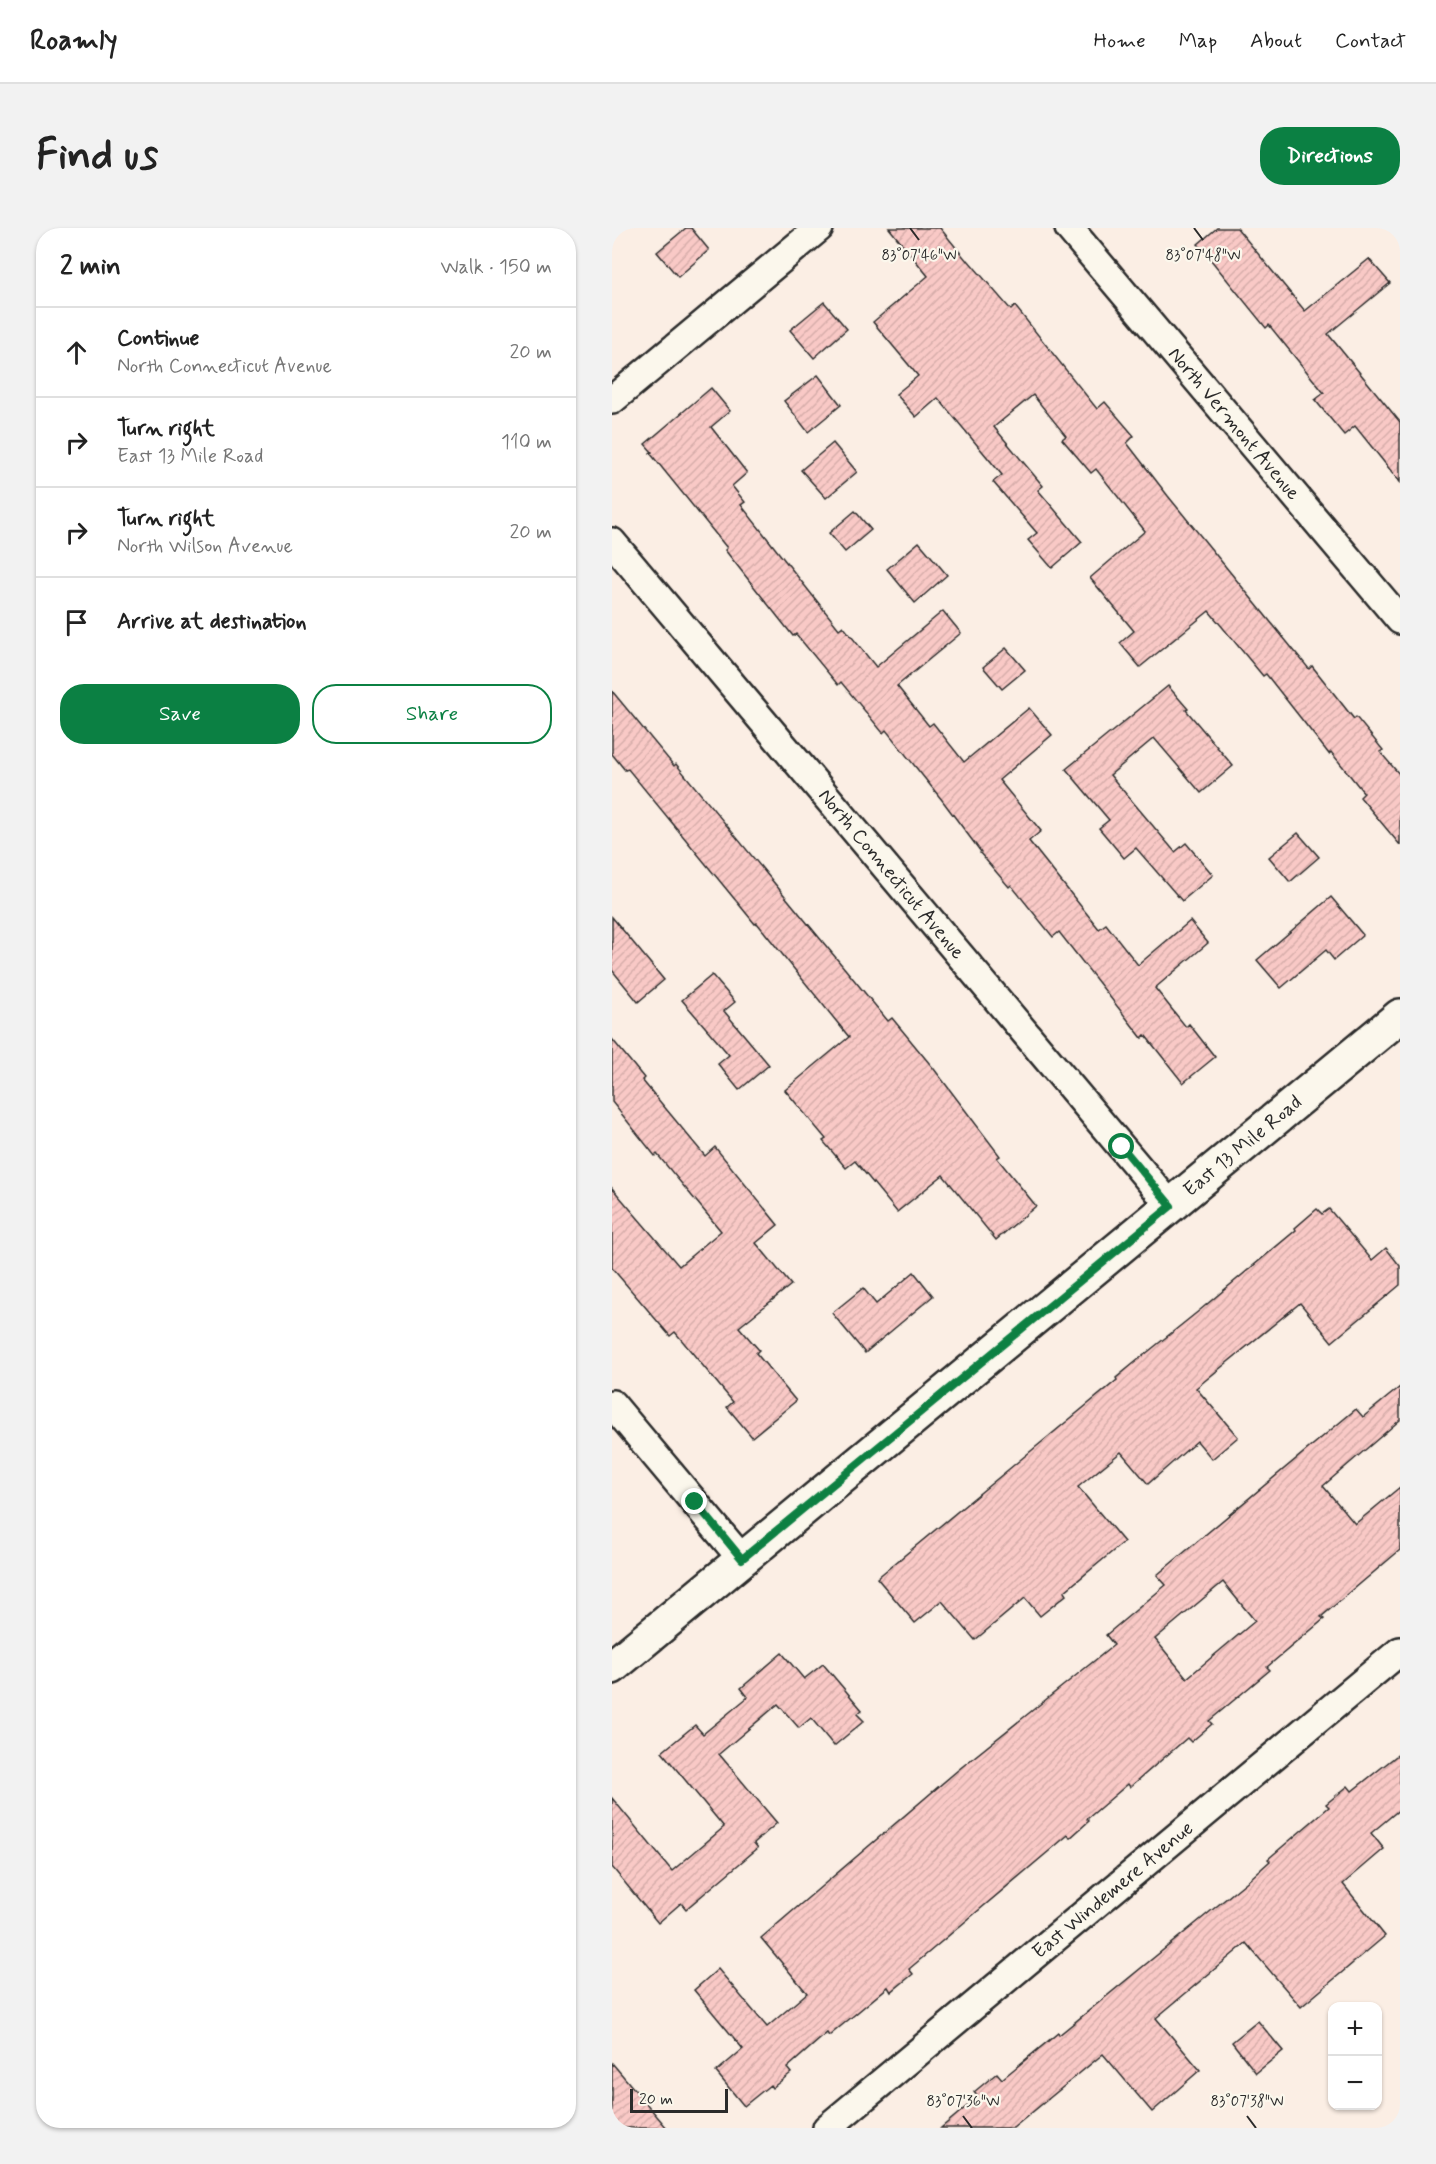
<!DOCTYPE html>
<html lang="en">
<head>
<meta charset="utf-8">
<style>
	:root { --surface:#fff; --page:#f2f2f2; --text:#222; --muted:#767676; --line:#e0e0e0; --accent:#0b8043 }
	body { margin:0; font-family:Mynerve,sans-serif; background:var(--page); color:var(--text) }
	.controls { position:absolute; right:18px; bottom:18px; display:grid; overflow:hidden; border-radius:12px; box-shadow:0 2px 4px #0004 }
	.controls button { width:54px; height:54px; display:grid; place-items:center; padding:0; border:0; border-bottom:2px solid var(--line); background:var(--surface); color:var(--text); font:30px sans-serif }
	.scale { position:absolute; left:18px; bottom:15px; width:98px; box-sizing:border-box; padding-left:6px; border:3px solid #2b2b2b; border-top:0; font-size:16px; line-height:21px; white-space:nowrap; color:#2b2b2b; -webkit-text-stroke:4px #fbf7ec; paint-order:stroke }
	.stop { position:absolute; width:18px; height:18px; margin:-14px; border:4px solid #0b8043; border-radius:50%; background:#fff }
	.stop.end { background:#0b8043; border-color:#fff; box-shadow:0 2px 6px #0008 }
	.list { margin:0; padding:0; list-style:none }
	h2 { display:flex; justify-content:space-between; align-items:center; height:78px; margin:0; padding:0 24px; font-size:26px }
	h2 small { font-size:20px; font-weight:400; color:var(--muted) }
	.list li { display:grid; grid-template-columns:39px 1fr auto; gap:18px; align-items:center; box-sizing:border-box; height:90px; padding:0 24px; border-top:2px solid var(--line) }
	.list b { display:block; font-size:22px; white-space:nowrap }
	.list p { margin:0; font-size:20px; white-space:nowrap; color:var(--muted) }
	.list em { font-size:20px; font-style:normal; color:var(--muted) }
	.actions { display:flex; gap:12px; padding:18px 24px }
	.actions a { flex:1; padding:14px 0; border:2px solid var(--accent); border-radius:24px; text-align:center; font-size:21px; color:var(--accent) }
	.actions .main { background:var(--accent); color:#fff }
	.icon { flex:none; width:33px; height:33px; fill:none; stroke:currentColor; stroke-width:2; stroke-linecap:round; stroke-linejoin:round }
	.map { position:relative; flex:none; width:788px; height:1900px; overflow:hidden; border-radius:24px }
	header { display:flex; align-items:center; gap:36px; box-sizing:border-box; height:84px; padding:0 30px; background:var(--surface); border-bottom:2px solid var(--line) }
	header strong { font-size:28px }
	nav { display:flex; gap:33px; margin-inline-start:auto; font-size:21px }
	.intro { display:flex; align-items:center; justify-content:space-between; box-sizing:border-box; height:144px; padding:0 36px }
	h1 { margin:0; font-size:42px }
	.button { padding:15px 27px; border-radius:24px; background:var(--accent); color:#fff; font-size:21px; font-weight:700 }
	main { display:flex; gap:36px; padding:0 36px }
	aside { flex:1; background:var(--surface); border-radius:24px; box-shadow:0 2px 4px #0004 }
	.map>svg:first-child { display:block }
	.building { fill:url(#building-hatch); stroke:#2b2b2b; stroke-width:1.5; fill-rule:evenodd }
	.lines { fill:none; stroke-linecap:round; stroke-linejoin:round }
	.minor-casing { stroke:#2b2b2b; stroke-width:32 }
	.secondary-casing { stroke:#2b2b2b; stroke-width:38 }
	.minor { stroke:#fbf7ec; stroke-width:27 }
	.secondary { stroke:#fbf7ec; stroke-width:33 }
	.route { stroke:#0b8043; stroke-width:8 }
	.ticks { fill:none; stroke:#2b2b2b; stroke-width:2 }
	.labels { text-anchor:middle; dominant-baseline:central; stroke-width:4.5; stroke-linejoin:round; paint-order:stroke }
	.street-label { font-size:20px; fill:#2b2b2b; stroke:#fbf7ec }
	.ticks-label { font-size:15px; text-anchor:middle; fill:#2b2b2b; stroke:#fbf7ec; stroke-width:4.5; stroke-linejoin:round; paint-order:stroke }
</style>
</head>
<body>
<header>
<strong>Roamly</strong>
<nav><a>Home</a><a>Map</a><a>About</a><a>Contact</a></nav>
</header>
<div class="intro"><h1>Find us</h1><a class="button">Directions</a></div>
<main>
<aside>
<h2>2 min<small>Walk · 150 m</small></h2>
<ul class="list">
<li><svg class="icon" aria-label="ahead" viewBox="0 0 24 24"><path d="M12 20V5M6 11l6-6 6 6"/></svg><div><b>Continue</b><p>North Connecticut Avenue</p></div><em>20 m</em></li>
<li><svg class="icon" aria-label="right" viewBox="0 0 24 24"><path d="M7 20v-9h11M14 6l5 5-5 5"/></svg><div><b>Turn right</b><p>East 13 Mile Road</p></div><em>110 m</em></li>
<li><svg class="icon" aria-label="right" viewBox="0 0 24 24"><path d="M7 20v-9h11M14 6l5 5-5 5"/></svg><div><b>Turn right</b><p>North Wilson Avenue</p></div><em>20 m</em></li>
<li><svg class="icon" aria-label="arrive" viewBox="0 0 24 24"><path d="M6 21V4h12l-3 4 3 4H6"/></svg><div><b>Arrive at destination</b></div></li>
</ul>
<div class="actions"><a class="main">Save</a><a>Share</a></div>
</aside>
<div class="map">
<svg width="788" height="1900" viewBox="0 0 788 1900">
	<defs>
		<pattern id="building-hatch" width="6" height="6" patternUnits="userSpaceOnUse" patternTransform="scale(1.5)"><rect width="6" height="6" fill="#f9c9c6"/><path d="M-1 1l2-2M0 6l6-6M5 7l2-2" fill="none" stroke="#d6adaa"/></pattern>
	</defs>
	<rect width="100%" height="100%" fill="#fbeee4"/>
	<filter id="ink" filterUnits="userSpaceOnUse"><feTurbulence type="fractalNoise" baseFrequency=".0167" numOctaves="2"/><feDisplacementMap in="SourceGraphic" scale="12" xChannelSelector="R" yChannelSelector="G"/><feConvolveMatrix kernelMatrix="1 2 1 2 8 2 1 2 1" color-interpolation-filters="sRGB"/></filter>
	<g filter="url(#ink)">
		<g class="building">
			<polygon points="74,0 79,0 97,22 66,49 45,24"/>
			<polygon points="277,0 328,0 355,33 356,32 399,82 403,78 485,181 493,174 522,208 515,215 556,268 697,441 700,438 742,491 744,489 771,522 768,524 788,547 788,617 748,569 752,565 719,524 717,526 654,446 651,448 597,383 528,439 508,415 522,403 478,350 533,303 484,241 479,245 450,211 454,208 421,167 382,199 431,258 426,262 470,314 440,340 416,312 425,305 381,254 390,247 326,170 304,189 284,166 306,148 261,94 316,48"/>
			<polygon points="605,0 625,0 693,83 757,31 778,55 716,106 788,194 788,254 743,198 732,207 703,172 712,165 657,97 654,100 586,16"/>
			<polygon points="212,74 235,101 202,130 178,102"/>
			<polygon points="206,147 229,177 196,204 172,173"/>
			<polygon points="99,160 118,183 99,199 135,245 120,258 133,274 129,277 227,401 231,398 264,439 331,383 349,405 285,458 317,498 321,495 352,534 417,480 440,507 387,552 429,603 417,613 487,701 494,696 526,737 578,693 596,715 543,760 574,799 577,796 603,829 571,855 533,807 530,810 447,704 441,709 399,657 397,659 368,625 369,624 330,572 274,502 271,505 229,454 226,457 184,406 181,408 113,322 115,320 38,225 40,224 33,216"/>
			<polygon points="221,215 245,244 214,270 189,242"/>
			<polygon points="243,283 259,302 233,324 217,305"/>
			<polygon points="307,314 335,347 303,375 275,341"/>
			<polygon points="394,420 413,442 390,461 371,439"/>
			<polygon points="556,458 576,481 574,482 621,538 589,565 542,510 498,547 563,624 574,615 601,647 570,673 524,620 512,630 487,600 497,592 454,541"/>
			<polygon points="0,463 62,538 64,536 276,793 280,790 322,841 388,928 385,930 424,978 384,1012 331,947 285,984 243,933 234,940 211,913 214,911 173,862 237,809 145,695 143,696 16,541 13,542 0,526"/>
			<polygon points="686,605 707,629 678,654 657,629"/>
			<polygon points="719,669 751,707 722,732 714,722 669,760 645,732"/>
			<polygon points="0,689 52,752 26,774 0,742"/>
			<polygon points="100,747 123,774 112,783 157,837 127,862 106,836 117,827 70,772"/>
			<polygon points="0,811 32,850 30,852 93,928 103,919 166,997 144,1015 179,1057 127,1099 147,1122 144,1125 184,1173 140,1209 115,1179 121,1174 63,1104 58,1108 0,1040 0,960 67,1038 109,1003 45,926 43,928 0,874"/>
			<polygon points="705,981 710,986 717,981 760,1032 774,1020 788,1038 788,1057 720,1114 688,1075 584,1160 626,1209 600,1231 585,1213 536,1256 509,1224 466,1259 512,1314 452,1364 454,1367 428,1388 413,1370 363,1412 330,1373 303,1395 265,1350 505,1152 504,1150 527,1131 588,1082 684,1002 683,1000"/>
			<polygon points="302,1044 321,1068 253,1125 220,1085 251,1060 264,1076"/>
			<path d="M 788,1159 L 788,1192 L 711,1258 L 743,1296 L 788,1259 L 788,1322 L 709,1389 L 712,1391 L 655,1439 L 658,1442 L 597,1493 L 600,1496 L 579,1514 L 575,1510 L 518,1559 L 516,1556 L 475,1591 L 477,1593 L 458,1610 L 456,1607 L 297,1741 L 301,1746 L 279,1764 L 276,1759 L 217,1808 L 215,1805 L 175,1840 L 179,1845 L 160,1860 L 158,1857 L 132,1878 L 104,1844 L 131,1821 L 82,1762 L 106,1741 L 155,1799 L 195,1765 L 149,1710 L 346,1542 L 502,1417 L 494,1407 L 554,1357 L 545,1347 L 744,1181 L 751,1189 ZM 611,1354 L 643,1393 L 575,1450 L 543,1411 Z"/>
			<polygon points="170,1425 192,1451 211,1436 250,1482 245,1486 252,1493 222,1518 199,1490 187,1500 166,1476 107,1526 165,1595 142,1615 146,1620 74,1681 69,1675 46,1695 0,1639 0,1570 60,1643 112,1599 50,1524 83,1497 91,1506 136,1469 129,1460"/>
			<polygon points="788,1525 788,1581 759,1605 772,1621 731,1656 773,1708 689,1779 634,1715 544,1790 588,1842 540,1884 491,1826 401,1900 329,1900 366,1869 362,1864 385,1845 390,1851 446,1805 447,1807 638,1651 658,1633 656,1631 717,1579 714,1576 736,1558 740,1563"/>
			<polygon points="646,1793 671,1823 644,1845 620,1814"/>
			<polygon points="0,1835 55,1900 0,1900"/>
		</g>
		<g class="lines">
			<defs>
				<g id="minor">
					<path id="s1" d="M 457,0 L 788,392"/>
					<polyline points="0,172 207,0"/>
					<path id="s2" d="M 0,314 L 559,978"/>
					<polyline points="0,1176 130,1331"/>
					<path id="s3" d="M 215,1900 L 788,1423"/>
				</g>
				<g id="secondary">
					<path id="s4" d="M 0,1439 L 788,788"/>
				</g>
			</defs>
			<use href="#minor" class="minor-casing"/>
			<use href="#secondary" class="secondary-casing"/>
			<use href="#minor" class="minor"/>
			<use href="#secondary" class="secondary"/>
		</g>
	</g>
	<g class="lines" filter="url(#ink)">
		<polyline class="route" points="83,1274 130,1331 559,978 510,919"/>
	</g>
	<path class="ticks" d="M 298,0 L 307,12M 582,0 L 591,12M 351,1888 L 360,1900M 635,1888 L 644,1900"/>
	<g class="labels">
		<g class="street-label">
			<text stroke="none"><textPath href="#s1" startOffset="256">North Vermont Avenue</textPath></text>
			<text stroke="none"><textPath href="#s2" startOffset="434">North Connecticut Avenue</textPath></text>
			<text stroke="none"><textPath href="#s4" startOffset="818">East 13 Mile Road</textPath></text>
			<text stroke="none"><textPath href="#s3" startOffset="372">East Windemere Avenue</textPath></text>
		</g>
	</g>
	<g class="ticks-label">
		<text x="307" y="32">83°07'46"W</text>
		<text x="591" y="32">83°07'48"W</text>
		<text x="351" y="1878">83°07'36"W</text>
		<text x="635" y="1878">83°07'38"W</text>
	</g>
</svg>
<div class="controls">
<button>+</button>
<button>−</button>
</div>
<div class="scale">20 m</div>
<div class="stop" style="left:510px;top:919px"></div>
<div class="stop end" style="left:83px;top:1274px"></div>
</div>
</main>
</body>
</html>
